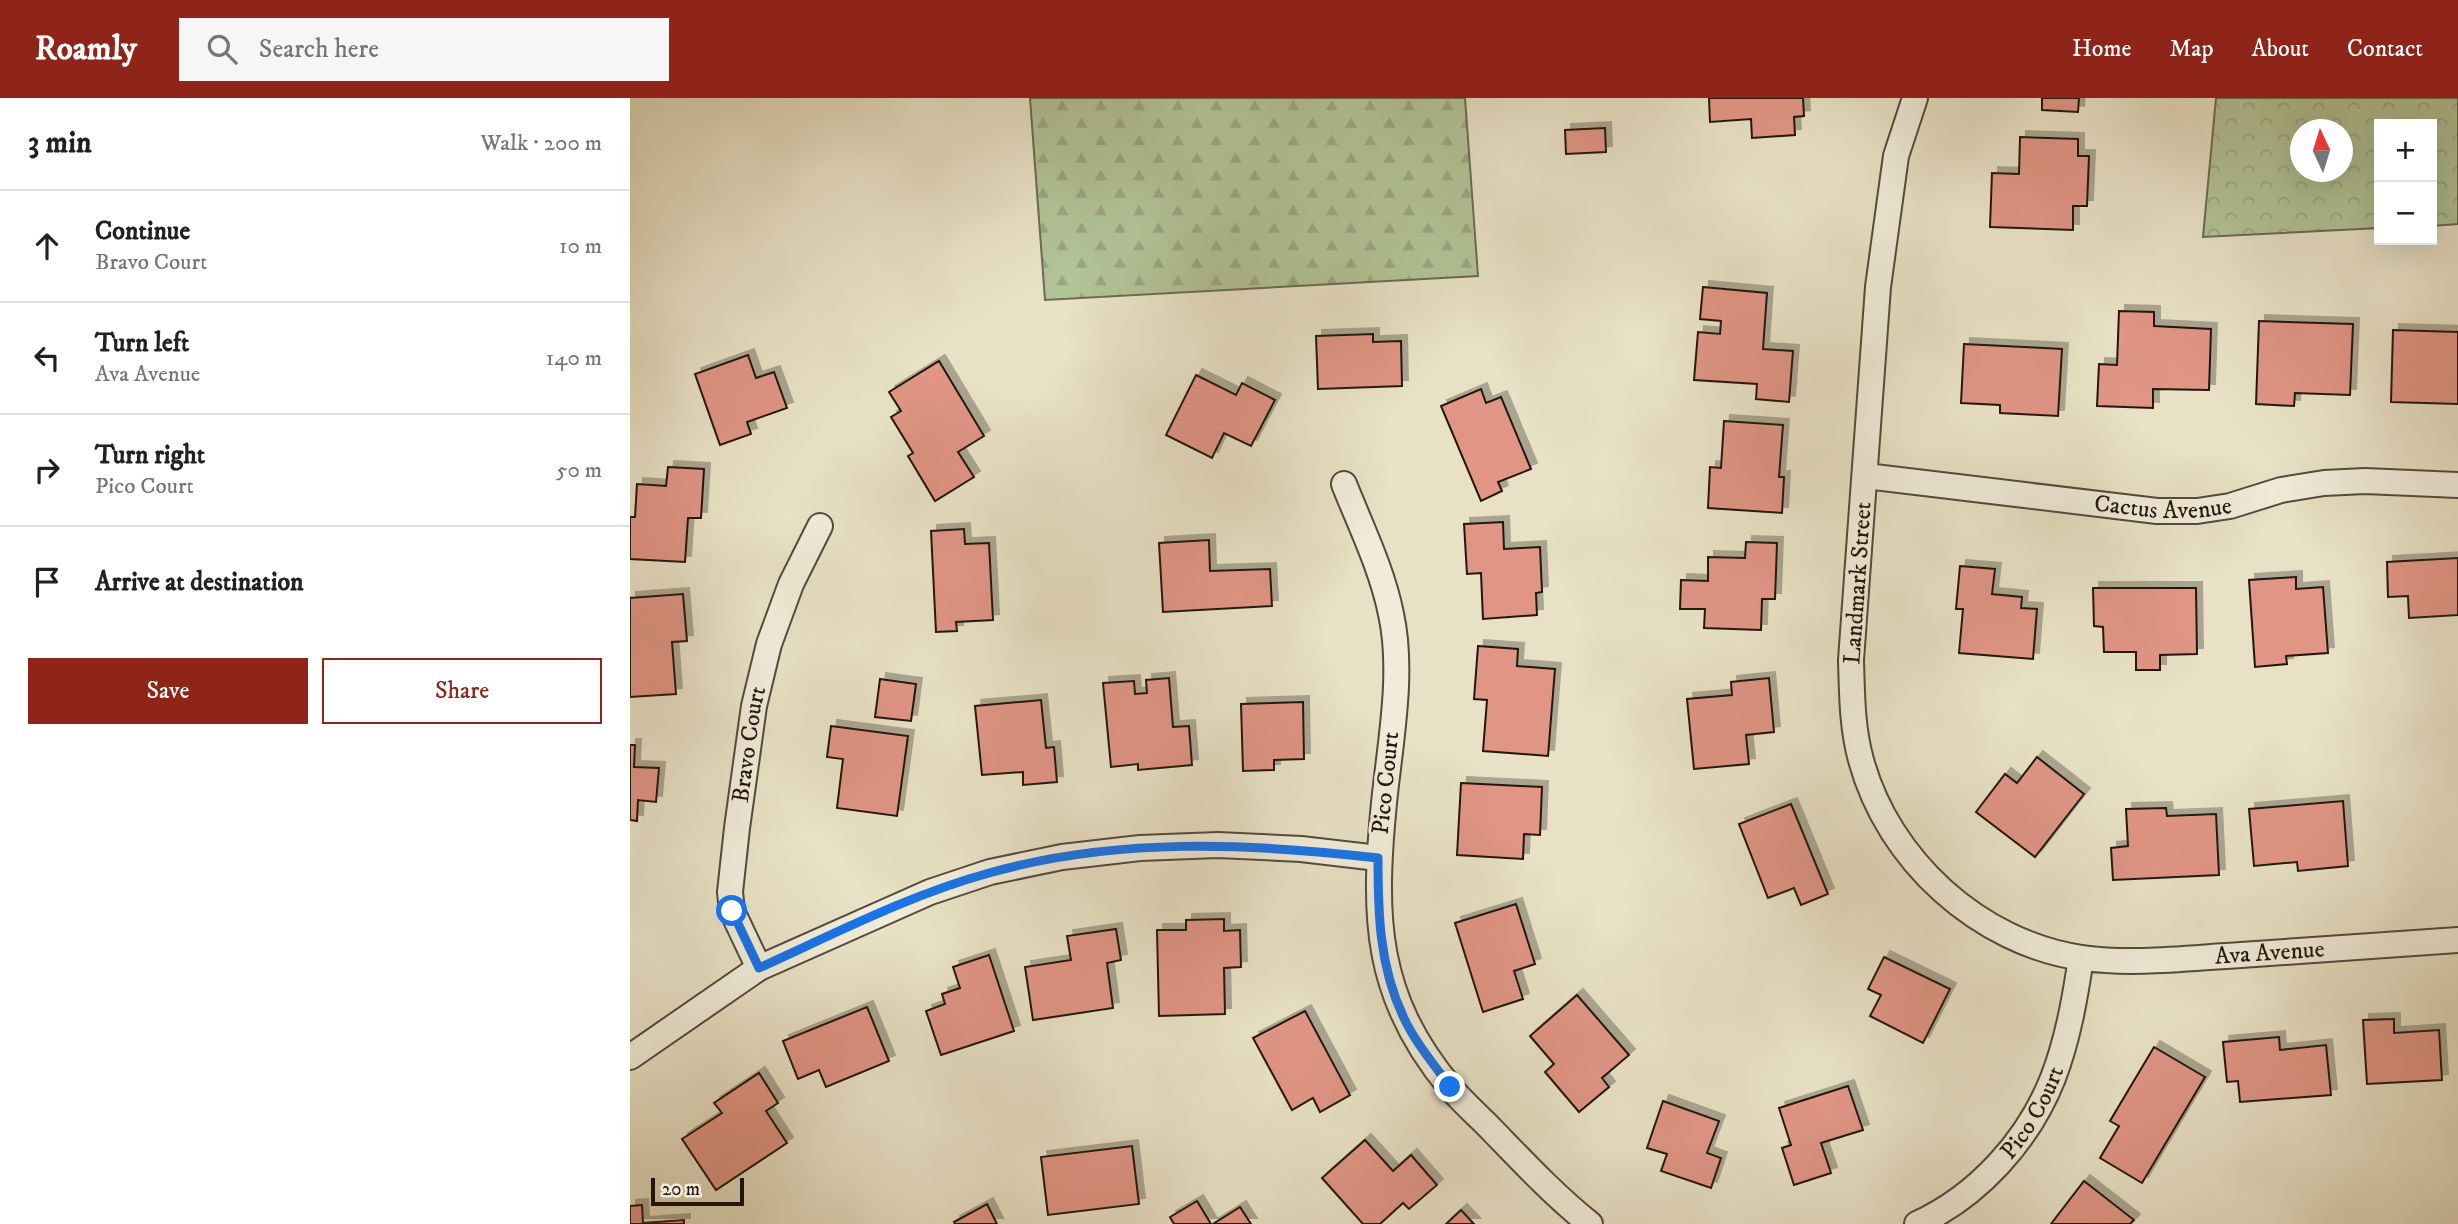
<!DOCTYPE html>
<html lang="en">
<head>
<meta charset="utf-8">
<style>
	:root { --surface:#fff; --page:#f6f6f6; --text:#202124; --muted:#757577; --line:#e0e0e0; --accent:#8f2418 }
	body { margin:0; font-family:"IM FELL DW Pica",serif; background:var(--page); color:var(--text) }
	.controls { position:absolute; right:21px; top:21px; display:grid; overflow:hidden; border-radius:0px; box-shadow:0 7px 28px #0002 }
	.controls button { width:63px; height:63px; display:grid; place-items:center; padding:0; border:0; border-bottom:2px solid var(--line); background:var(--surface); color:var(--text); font:35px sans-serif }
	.compass { position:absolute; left:1660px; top:21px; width:63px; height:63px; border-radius:50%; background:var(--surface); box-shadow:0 7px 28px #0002; rotate:356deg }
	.scale { position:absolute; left:21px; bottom:18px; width:93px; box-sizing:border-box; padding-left:7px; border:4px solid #24160d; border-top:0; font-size:19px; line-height:24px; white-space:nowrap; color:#24160d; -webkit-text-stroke:5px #f0ecd9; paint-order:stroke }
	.stop { position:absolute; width:21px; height:21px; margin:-16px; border:5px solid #1a73e8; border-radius:50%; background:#fff }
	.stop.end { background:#1a73e8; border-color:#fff; box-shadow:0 2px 7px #0008 }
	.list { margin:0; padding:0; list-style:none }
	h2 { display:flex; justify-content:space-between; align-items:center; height:91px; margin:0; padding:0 28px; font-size:30px }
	h2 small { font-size:23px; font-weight:400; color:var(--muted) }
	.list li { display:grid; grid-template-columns:46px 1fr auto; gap:21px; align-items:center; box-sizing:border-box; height:112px; padding:0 28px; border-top:2px solid var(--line) }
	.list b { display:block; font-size:26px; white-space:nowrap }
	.list p { margin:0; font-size:23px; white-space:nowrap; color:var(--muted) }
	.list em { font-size:23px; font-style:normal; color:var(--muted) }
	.actions { display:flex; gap:14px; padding:21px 28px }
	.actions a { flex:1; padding:16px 0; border:2px solid var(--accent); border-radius:0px; text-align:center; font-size:24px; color:var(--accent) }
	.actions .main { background:var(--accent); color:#fff }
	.icon { flex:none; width:38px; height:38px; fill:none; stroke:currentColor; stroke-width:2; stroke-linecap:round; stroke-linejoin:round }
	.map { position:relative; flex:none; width:1828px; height:1126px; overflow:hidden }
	header { display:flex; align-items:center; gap:42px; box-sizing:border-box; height:98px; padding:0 35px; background:var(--accent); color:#fff }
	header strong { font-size:33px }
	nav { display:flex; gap:38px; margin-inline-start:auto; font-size:24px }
	.search { width:490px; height:63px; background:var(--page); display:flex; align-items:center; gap:18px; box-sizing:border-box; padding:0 24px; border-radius:0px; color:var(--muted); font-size:26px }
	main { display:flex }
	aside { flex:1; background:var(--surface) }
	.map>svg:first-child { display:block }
	.forest { fill:url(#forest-firs); stroke:#6b6c52; stroke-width:2 }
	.park { fill:url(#park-crowns); stroke:#6b6c52; stroke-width:2; fill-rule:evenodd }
	.building { fill:#e09585; stroke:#24160d; stroke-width:2; filter:url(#shadow) }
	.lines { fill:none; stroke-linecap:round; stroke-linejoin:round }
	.minor-casing { stroke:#55493b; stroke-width:28 }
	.minor { stroke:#f0ecd9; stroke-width:24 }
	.route { stroke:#1a73e8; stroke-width:9 }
	.labels { text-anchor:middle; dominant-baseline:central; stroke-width:6; stroke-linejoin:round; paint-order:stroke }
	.street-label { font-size:24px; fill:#24160d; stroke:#f0ecd9 }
</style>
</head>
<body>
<header>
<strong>Roamly</strong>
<div class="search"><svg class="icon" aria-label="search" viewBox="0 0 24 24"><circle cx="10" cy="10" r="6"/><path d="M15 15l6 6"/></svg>Search here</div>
<nav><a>Home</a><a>Map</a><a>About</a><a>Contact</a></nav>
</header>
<main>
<aside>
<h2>3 min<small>Walk · 200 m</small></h2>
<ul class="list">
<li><svg class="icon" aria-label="ahead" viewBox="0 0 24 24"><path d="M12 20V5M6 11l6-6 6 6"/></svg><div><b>Continue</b><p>Bravo Court</p></div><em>10 m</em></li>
<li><svg class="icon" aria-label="left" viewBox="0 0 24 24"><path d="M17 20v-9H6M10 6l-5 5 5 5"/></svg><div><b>Turn left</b><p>Ava Avenue</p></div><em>140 m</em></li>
<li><svg class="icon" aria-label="right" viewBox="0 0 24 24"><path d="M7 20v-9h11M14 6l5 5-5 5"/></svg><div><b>Turn right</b><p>Pico Court</p></div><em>50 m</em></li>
<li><svg class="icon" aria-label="arrive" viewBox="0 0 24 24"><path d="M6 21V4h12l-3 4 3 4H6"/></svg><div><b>Arrive at destination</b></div></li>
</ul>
<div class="actions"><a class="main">Save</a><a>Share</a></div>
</aside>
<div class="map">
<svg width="1828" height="1126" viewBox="0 0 1828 1126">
	<defs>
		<pattern id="forest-firs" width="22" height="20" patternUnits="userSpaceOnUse" patternTransform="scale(1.75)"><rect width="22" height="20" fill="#b2c397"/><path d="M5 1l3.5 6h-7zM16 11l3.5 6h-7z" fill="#99a781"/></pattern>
		<pattern id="park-crowns" width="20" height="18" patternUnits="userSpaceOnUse" patternTransform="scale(1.75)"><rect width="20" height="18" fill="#b2c397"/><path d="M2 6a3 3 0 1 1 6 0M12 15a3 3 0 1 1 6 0" fill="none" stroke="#99a781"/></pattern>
		<filter id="shadow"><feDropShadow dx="6" dy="-6" stdDeviation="0" flood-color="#0004"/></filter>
	</defs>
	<rect width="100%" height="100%" fill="#e8e1c5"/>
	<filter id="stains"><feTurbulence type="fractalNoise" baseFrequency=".00286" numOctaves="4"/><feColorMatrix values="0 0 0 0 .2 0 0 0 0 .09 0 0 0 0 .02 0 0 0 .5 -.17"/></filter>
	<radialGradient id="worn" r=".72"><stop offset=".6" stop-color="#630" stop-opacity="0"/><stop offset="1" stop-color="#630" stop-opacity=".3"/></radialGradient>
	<polygon class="forest" points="400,0 835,0 848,178 415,202"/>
	<path class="park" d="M 1586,0 L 1828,0 L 1828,126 L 1802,128 L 1802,26 L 1749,26 L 1749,130 L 1573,139 ZM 1671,32 L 1713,32 L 1713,74 L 1671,74 Z"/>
	<g class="building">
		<polygon points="1079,0 1173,0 1174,18 1164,19 1165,37 1122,40 1121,21 1080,24"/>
		<polygon points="1412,0 1449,0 1448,14 1412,12"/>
		<polygon points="975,30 976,54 936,56 935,32"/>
		<polygon points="1390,39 1448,41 1448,58 1459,58 1457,108 1443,108 1443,132 1360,129 1362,75 1389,76"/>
		<polygon points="1073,189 1137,195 1133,251 1163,253 1159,304 1126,301 1127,286 1064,282 1068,234 1090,236 1091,223 1070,221"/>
		<polygon points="1489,213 1524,214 1524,228 1581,231 1579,292 1523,291 1523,310 1467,308 1469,266 1487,267"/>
		<polygon points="1629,223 1723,226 1720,297 1665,295 1664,308 1626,306"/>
		<polygon points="1763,232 1828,234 1828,306 1761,304"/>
		<polygon points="743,236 743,244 771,243 772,288 688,291 686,238"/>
		<polygon points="1334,246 1432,251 1428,318 1370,315 1370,307 1331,305"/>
		<polygon points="118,257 126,280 144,274 157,310 117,324 121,336 90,347 65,276"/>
		<polygon points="309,263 354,338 328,354 344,379 305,403 278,358 283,355 261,319 271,313 259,294"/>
		<polygon points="566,277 606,297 612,285 645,302 621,348 594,335 582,360 536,337"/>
		<polygon points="851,291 856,305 871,299 901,371 868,384 872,393 851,403 811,308"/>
		<polygon points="1094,323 1153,327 1149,379 1154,379 1152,415 1078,410 1080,369 1091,370"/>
		<polygon points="38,369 74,371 71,420 58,420 55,464 0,461 0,419 5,419 7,386 36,388"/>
		<polygon points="873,424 874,451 910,449 912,494 906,495 907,517 853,521 851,475 837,476 834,426"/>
		<polygon points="334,431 335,446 359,445 363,522 326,524 327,533 306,534 301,433"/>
		<polygon points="579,442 580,473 640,471 642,508 533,514 529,445"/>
		<polygon points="1116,444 1147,445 1145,501 1132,501 1131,532 1074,530 1075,511 1050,511 1051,482 1078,483 1078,459 1115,460"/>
		<polygon points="1828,460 1828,517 1779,520 1778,498 1758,499 1757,464"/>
		<polygon points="1330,468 1365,471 1362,496 1392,499 1391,510 1407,511 1403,561 1329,555 1333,511 1326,511"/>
		<polygon points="1666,479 1666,491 1693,489 1698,555 1656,558 1657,566 1625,569 1619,482"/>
		<polygon points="1463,490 1566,490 1567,556 1530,557 1530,572 1506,572 1506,554 1474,554 1473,529 1464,528"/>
		<polygon points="53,496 57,543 42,544 46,596 0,599 0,500"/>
		<polygon points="848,548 888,551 887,568 925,571 918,658 853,653 857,602 844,601"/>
		<polygon points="539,580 543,629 559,628 562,667 508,672 508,666 481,669 473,585 504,583 505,596 517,595 516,582"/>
		<polygon points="1139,580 1144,634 1116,637 1119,666 1064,671 1057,601 1102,597 1101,584"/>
		<polygon points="250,581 286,586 281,623 245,619"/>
		<polygon points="411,602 416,650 424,649 427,684 393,687 393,674 352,677 345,608"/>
		<polygon points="673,604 674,661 644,662 644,672 613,673 611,606"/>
		<polygon points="201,628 278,638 267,718 207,710 213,661 197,659"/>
		<polygon points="0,647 5,647 4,669 29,670 26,704 8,702 7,723 0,722"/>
		<polygon points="1407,659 1454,696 1405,759 1346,714 1375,676 1387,685"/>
		<polygon points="831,685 912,689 910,737 894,736 893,761 827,757"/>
		<polygon points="1713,703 1718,768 1668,773 1667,764 1624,768 1619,711"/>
		<polygon points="1161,706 1198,796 1171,807 1164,790 1138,800 1109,726"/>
		<polygon points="1536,710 1537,718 1586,716 1589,777 1483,782 1481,750 1498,748 1496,711"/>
		<polygon points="886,806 905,866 884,873 893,901 853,914 825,825"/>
		<polygon points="594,821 594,833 610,832 611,869 594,870 595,916 529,918 527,832 556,832 556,822"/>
		<polygon points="486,831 491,862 477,865 483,910 403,922 395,869 441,862 437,838"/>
		<polygon points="359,857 384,933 311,957 296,913 315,906 312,896 330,890 323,869"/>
		<polygon points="1254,859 1320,891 1293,945 1240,918 1251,897 1238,891"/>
		<polygon points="947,897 999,957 972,980 979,989 949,1014 915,974 924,966 900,938"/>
		<polygon points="237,909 259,963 196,989 189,972 168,981 153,943"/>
		<polygon points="675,913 720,997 690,1014 683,1000 662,1012 623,940"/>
		<polygon points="1764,921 1764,935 1809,932 1812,982 1737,986 1733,922"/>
		<polygon points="1649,939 1650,952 1696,947 1701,997 1610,1004 1608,983 1597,984 1593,944"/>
		<polygon points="1524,949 1575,979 1512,1085 1470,1060 1489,1028 1480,1023"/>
		<polygon points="129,975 148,1005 136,1013 157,1045 86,1092 52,1041 92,1015 84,1005"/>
		<polygon points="1218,988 1233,1032 1191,1045 1201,1075 1164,1087 1152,1050 1161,1047 1149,1010"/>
		<polygon points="1033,1003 1089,1023 1077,1055 1091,1060 1081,1090 1031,1073 1037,1056 1017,1050"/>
		<polygon points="735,1042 763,1073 781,1057 807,1087 779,1111 773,1105 750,1126 733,1126 692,1080"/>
		<polygon points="502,1048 509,1106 418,1117 411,1059"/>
		<polygon points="1454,1083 1504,1122 1500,1126 1421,1126"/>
		<polygon points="567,1103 581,1126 544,1126 540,1119"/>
		<polygon points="357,1106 367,1126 325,1126 324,1124"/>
		<polygon points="12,1107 13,1125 54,1122 54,1126 0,1126 0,1108"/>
		<polygon points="610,1109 621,1126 583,1126"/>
		<polygon points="831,1112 844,1126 816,1126"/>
	</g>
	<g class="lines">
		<defs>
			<g id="minor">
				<path id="s1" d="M 1285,0 L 1266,58 L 1248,189 L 1221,562 C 1222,596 1222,630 1231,662 C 1258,762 1349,845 1452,860 C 1505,867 1558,860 1611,857 C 1683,852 1756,847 1828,842"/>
				<path id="s2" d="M 1236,378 L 1527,413 L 1567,413 L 1600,408 L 1651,392 L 1694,385 L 1735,383 L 1828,387"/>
				<path d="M 714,386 C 731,429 752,471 761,516 C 774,575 760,645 754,705 C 743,818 744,898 820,989 C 833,1005 850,1019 864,1034 C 895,1066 925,1098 960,1126"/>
				<path id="s3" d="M 129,870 L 102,813 L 100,794 L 107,730 L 124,608 L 139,546 L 161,486 L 190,428"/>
				<polyline points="0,959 129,870 300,794 360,774 432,759 510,750 588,747 671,751 748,760"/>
				<path id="s4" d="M 1287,1126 C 1348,1098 1398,1043 1423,980 C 1438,941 1445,900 1451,860"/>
			</g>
		</defs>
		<use href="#minor" class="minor-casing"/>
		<use href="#minor" class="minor"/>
	</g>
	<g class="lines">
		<path class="route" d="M 102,813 L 129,870 C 204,836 279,797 359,775 C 486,739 619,745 748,760 C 748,814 749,867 773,918 C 784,943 804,966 820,989"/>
	</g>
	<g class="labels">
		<g class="street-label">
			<text stroke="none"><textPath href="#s2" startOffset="299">Cactus Avenue</textPath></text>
			<text transform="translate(1228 485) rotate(-86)">Landmark Street</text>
			<text stroke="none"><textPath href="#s3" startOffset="231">Bravo Court</textPath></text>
			<text transform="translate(756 685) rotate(-84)">Pico Court</text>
			<text stroke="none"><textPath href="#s1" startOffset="1169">Ava Avenue</textPath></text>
			<text stroke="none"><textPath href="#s4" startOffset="164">Pico Court</textPath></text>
		</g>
	</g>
	<rect width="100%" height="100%" filter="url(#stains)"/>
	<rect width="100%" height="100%" fill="url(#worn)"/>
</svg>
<div class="controls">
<button>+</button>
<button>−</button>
</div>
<svg class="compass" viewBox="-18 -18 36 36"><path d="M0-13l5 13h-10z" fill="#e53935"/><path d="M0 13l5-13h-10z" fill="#757577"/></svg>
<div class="scale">20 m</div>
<div class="stop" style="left:102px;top:813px"></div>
<div class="stop end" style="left:820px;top:989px"></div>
</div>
</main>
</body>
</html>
